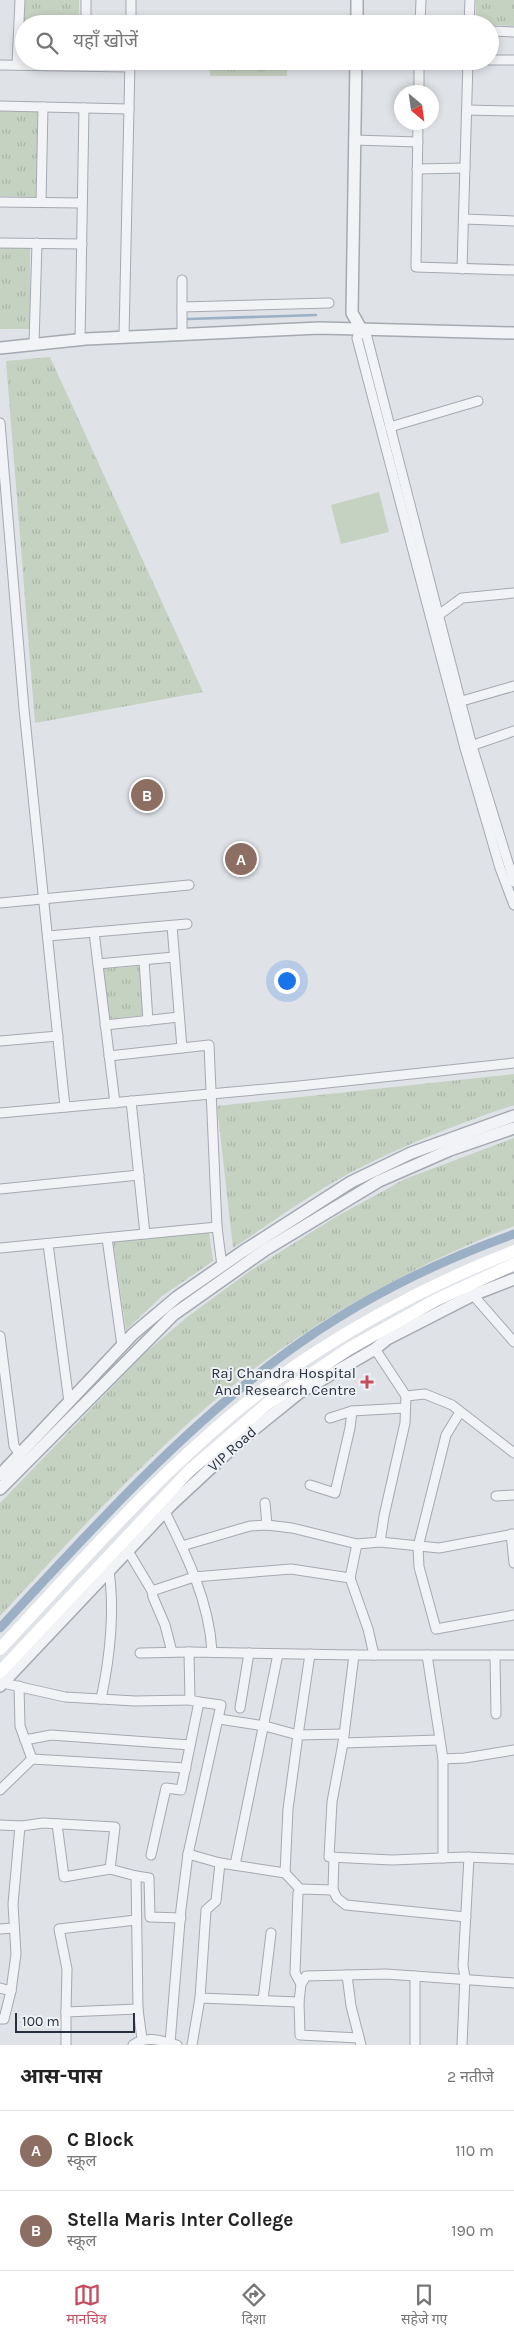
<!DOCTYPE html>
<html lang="hi">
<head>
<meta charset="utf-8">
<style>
	:root { --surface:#fff; --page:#f2f2f2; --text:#222; --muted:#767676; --line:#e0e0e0; --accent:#c44c5d }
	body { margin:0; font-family:Karla,"Noto Sans Devanagari",sans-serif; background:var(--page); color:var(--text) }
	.compass { position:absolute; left:394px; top:85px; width:45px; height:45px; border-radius:50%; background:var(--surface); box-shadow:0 2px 8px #0003; rotate:151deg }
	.scale { position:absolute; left:15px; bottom:12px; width:120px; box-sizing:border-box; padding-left:5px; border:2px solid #29303d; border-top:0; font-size:14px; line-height:18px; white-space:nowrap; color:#29303d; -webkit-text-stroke:4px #eef1f5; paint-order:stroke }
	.you { position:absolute; left:286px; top:980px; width:18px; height:18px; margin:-12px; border:4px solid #fff; border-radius:50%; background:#1a73e8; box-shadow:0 0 0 8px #1a73e833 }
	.badge { display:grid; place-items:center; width:32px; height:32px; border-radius:50%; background:var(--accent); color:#fff; font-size:16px; font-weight:700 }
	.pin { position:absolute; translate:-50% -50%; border:2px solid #fff; box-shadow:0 1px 5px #0006 }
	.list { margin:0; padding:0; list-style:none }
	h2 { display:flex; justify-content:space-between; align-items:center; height:65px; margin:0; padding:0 20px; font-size:21px }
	h2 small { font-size:16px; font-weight:400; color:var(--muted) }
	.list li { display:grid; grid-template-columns:32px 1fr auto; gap:15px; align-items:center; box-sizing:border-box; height:80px; padding:0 20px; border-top:1px solid var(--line) }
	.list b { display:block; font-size:19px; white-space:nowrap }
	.list p { margin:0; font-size:16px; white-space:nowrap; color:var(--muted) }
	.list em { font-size:16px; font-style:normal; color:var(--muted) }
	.icon { flex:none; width:28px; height:28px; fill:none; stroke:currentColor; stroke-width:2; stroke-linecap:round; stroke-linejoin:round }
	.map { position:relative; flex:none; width:514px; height:2045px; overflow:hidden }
	.search { position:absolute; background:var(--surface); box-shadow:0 2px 8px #0003; left:15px; right:15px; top:15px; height:55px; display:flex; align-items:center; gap:12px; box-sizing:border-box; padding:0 18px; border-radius:28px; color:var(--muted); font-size:19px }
	.sheet { height:225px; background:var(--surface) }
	nav { display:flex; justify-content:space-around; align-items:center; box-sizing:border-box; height:70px; border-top:1px solid var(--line); background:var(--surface); font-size:14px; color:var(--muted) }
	nav a { display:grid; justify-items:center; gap:2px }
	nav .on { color:var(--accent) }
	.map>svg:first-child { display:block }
	.grass { fill:#c5d1c1 }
	.park { fill:url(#park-tufts) }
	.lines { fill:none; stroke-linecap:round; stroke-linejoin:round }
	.stream { stroke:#9cb0c5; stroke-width:2.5 }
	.canal { stroke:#9cb0c5; stroke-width:9 }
	.minor-casing { stroke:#a5a9b1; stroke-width:11 }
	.tertiary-casing { stroke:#a5a9b1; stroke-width:14 }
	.minor { stroke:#f2f3f6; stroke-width:9 }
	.tertiary { stroke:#f2f3f6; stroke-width:11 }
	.secondary { stroke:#fff; stroke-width:12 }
	.poi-dot { fill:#c44c5d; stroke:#eef1f5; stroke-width:2 }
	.labels { text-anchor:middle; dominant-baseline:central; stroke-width:4; stroke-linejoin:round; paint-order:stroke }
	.poi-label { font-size:15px; fill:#29303d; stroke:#eef1f5; text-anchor:end }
	.street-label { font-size:15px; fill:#29303d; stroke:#eef1f5 }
</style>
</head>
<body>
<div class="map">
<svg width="514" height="2045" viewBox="0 0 514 2045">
	<defs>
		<pattern id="park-tufts" width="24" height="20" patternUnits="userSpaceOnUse" patternTransform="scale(1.25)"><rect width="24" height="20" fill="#c5d1c1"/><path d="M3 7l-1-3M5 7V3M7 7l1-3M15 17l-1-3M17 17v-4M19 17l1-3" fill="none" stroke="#a9b4a7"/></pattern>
	</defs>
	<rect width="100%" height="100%" fill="#dfe2e7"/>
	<polygon class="grass" points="379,492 389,532 341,544 331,505"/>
	<g class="park">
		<polygon points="25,0 79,0 79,24 24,24"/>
		<polygon points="476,0 514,0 514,26 476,24"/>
		<rect x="210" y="61" width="77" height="15"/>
		<polygon points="0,111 38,112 36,197 0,196"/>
		<polygon points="30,247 30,329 0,329 0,248"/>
		<polygon points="50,357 203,692 35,723 6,361"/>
		<polygon points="140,966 145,1015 108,1019 103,969"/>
		<path d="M 514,1074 L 514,1105 C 449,1127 382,1153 322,1189 C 292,1207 263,1228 233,1248 L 217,1106 Z"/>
		<path d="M 514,1138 L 514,1226 C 438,1256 366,1292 299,1337 C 185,1412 92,1517 0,1616 L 0,1503 L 144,1354 L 186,1318 L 250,1271 L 334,1218 L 405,1179 Z"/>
		<polygon points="209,1232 213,1261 162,1296 126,1330 113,1241"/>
	</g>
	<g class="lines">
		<polyline class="stream" points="188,319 316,315"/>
		<path class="canal" d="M 0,1628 C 89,1532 178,1433 283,1355 C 352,1304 433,1263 514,1234"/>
		<defs>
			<g id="minor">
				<polyline points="86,24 86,0"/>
				<polyline points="131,24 131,0"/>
				<polyline points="420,24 421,0"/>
				<polyline points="469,24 470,0"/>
				<polyline points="490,31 514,32"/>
				<polyline points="490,60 514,60"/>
				<polyline points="0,65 130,67"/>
				<polyline points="17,65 20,0"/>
				<polyline points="419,92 419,61"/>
				<polyline points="0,106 129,109"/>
				<polyline points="467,110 514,111"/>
				<polyline points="418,122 416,267 514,270"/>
				<polyline points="354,140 418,142"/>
				<polyline points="417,169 465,168"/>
				<polyline points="0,202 82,203"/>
				<polyline points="41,202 43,107"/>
				<polyline points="464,219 514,221"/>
				<polyline points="0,243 82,244"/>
				<polyline points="462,269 468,61"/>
				<polyline points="182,280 182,335"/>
				<polyline points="182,307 329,303"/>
				<polyline points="361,329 367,337 472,746 514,882"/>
				<polyline points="361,329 357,338 465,748 514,731"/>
				<polyline points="124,337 130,61"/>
				<polyline points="80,340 84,108"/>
				<polyline points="34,344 37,243"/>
				<polyline points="0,423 24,709 65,1107"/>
				<polyline points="390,427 478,401"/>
				<polyline points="440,614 462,598 514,593"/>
				<polyline points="462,701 514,686"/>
				<polyline points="465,748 500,868 514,905"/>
				<polyline points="0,903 189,885"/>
				<polyline points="172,926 182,1048"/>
				<polyline points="94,932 115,1103"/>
				<polyline points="48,936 187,924"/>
				<polyline points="144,960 148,1021"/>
				<polyline points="98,964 174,957"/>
				<polyline points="105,1025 179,1017"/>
				<polyline points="0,1041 58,1036"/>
				<polyline points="109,1056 209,1045 217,1227 222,1266"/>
				<polyline points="131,1101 145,1234"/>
				<polyline points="0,1113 299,1086 514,1063"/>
				<polyline points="0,1189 139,1175"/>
				<polyline points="107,1238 122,1346"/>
				<polyline points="48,1244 69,1402"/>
				<polyline points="0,1248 217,1227"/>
				<polyline points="473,1295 514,1342"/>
				<polyline points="0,1336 14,1446 20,1454"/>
				<polyline points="375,1349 406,1396 405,1423 384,1516 380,1542 439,1548 514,1534"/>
				<polyline points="406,1396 425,1394 452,1405 514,1453"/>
				<polyline points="460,1412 446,1435 418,1547 419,1567 436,1629 514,1615"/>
				<polyline points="330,1418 352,1411 405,1408"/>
				<polyline points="310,1485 335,1493 350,1428 352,1411"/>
				<polyline points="496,1496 514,1495"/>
				<polyline points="265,1503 267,1525"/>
				<path d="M 165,1512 C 187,1556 209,1601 212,1651"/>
				<polyline points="511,1534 514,1563"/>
				<polyline points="182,1546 250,1526 267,1525 292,1528 357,1544 380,1542"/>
				<polyline points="128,1551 152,1591 153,1597 165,1625 172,1652"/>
				<polyline points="350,1578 368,1629 374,1655"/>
				<polyline points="152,1591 194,1577 291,1569 350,1578 357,1544"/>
				<polyline points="140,1653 189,1652"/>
				<polyline points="354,1655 343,1743 332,1802 329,1857 392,1860 465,1857 514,1859"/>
				<polyline points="427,1655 443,1759 465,1758 514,1750"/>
				<polyline points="495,1655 496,1714"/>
				<polyline points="3,1683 65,1697 135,1701 190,1700 189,1652 354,1655 514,1655"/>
				<polyline points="19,1686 20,1726 32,1759"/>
				<path d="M 101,1699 C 110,1657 115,1613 109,1570"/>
				<polyline points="240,1708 249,1653"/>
				<polyline points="219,1719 265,1726 298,1735 310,1654"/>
				<polyline points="25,1740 51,1735 190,1745"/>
				<polyline points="343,1743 439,1740"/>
				<polyline points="0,1790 32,1759 186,1768"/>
				<polyline points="57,1824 64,1877 110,1869 136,1876 138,2009"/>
				<polyline points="0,1825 22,1826 43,1823 115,1827 110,1869"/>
				<polyline points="188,1854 221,1705 199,1702"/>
				<polyline points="151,1855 166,1788 181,1790 199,1702 190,1700"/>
				<polyline points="443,1858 443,1759"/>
				<polyline points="235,1865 278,1654"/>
				<polyline points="285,1873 300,1889"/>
				<polyline points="136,1876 149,1878 150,1917 181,1918"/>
				<polyline points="333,1890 337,1898 346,1905 466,1917"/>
				<polyline points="0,1929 13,1928"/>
				<polyline points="347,1975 351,2006 361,2045"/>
				<polyline points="301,1984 295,1973 298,1893 300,1889 333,1890 334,1857"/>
				<polyline points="0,1988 11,1991"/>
				<polyline points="200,1998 206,1910 216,1901 220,1863 285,1873 288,1809 298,1735 344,1734"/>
				<polyline points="263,2000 271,1933"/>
				<polyline points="299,2002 300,2035 359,2038"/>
				<polyline points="66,2012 67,1969 59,1929 136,1920"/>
				<polyline points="0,2019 4,2019 11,1991 16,1954 13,1904 20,1826"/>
				<polyline points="170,2043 181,1909 188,1854 220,1863"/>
				<polyline points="66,2045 66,2012 138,2009 142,2039"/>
				<path d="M 133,2045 C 147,2035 161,2041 177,2045"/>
				<polyline points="192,2045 200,1998 299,2002 301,1984 306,1976 386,1974 514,1983"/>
				<polyline points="415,2045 415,1976"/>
				<polyline points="462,2045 465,1977 463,1966 469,1857"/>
			</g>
			<g id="tertiary">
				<polyline points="357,24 357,0"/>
				<polyline points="356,61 352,313 361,329"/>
				<polyline points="0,348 86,339 320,328 514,333"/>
				<polyline points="0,1475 133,1334 177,1297 242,1252 351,1182 411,1153 514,1116"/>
				<polyline points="0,1489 173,1315 265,1250 379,1181 450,1150 514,1128"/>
				<polyline points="0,1686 172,1504 242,1439 299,1393 375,1349 387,1339 473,1295 514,1279"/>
			</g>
		</defs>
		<use href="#minor" class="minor-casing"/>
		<use href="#tertiary" class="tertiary-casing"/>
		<use href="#minor" class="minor"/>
		<use href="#tertiary" class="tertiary"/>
		<g class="secondary">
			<path d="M 0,1649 C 96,1546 191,1435 310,1356 C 376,1313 440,1280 514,1251"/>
			<polyline points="0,1672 189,1471 268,1403 350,1348 436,1300 514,1264"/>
		</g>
	</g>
	<path class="poi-dot" d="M364.5 1374.5h5v5h5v5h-5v5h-5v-5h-5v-5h5z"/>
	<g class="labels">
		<g class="poi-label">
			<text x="356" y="1373">Raj Chandra Hospital<tspan x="356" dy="17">And Research Centre</tspan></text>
		</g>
		<g class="street-label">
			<text transform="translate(232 1449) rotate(-42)">VIP Road</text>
		</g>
	</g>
</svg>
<svg class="compass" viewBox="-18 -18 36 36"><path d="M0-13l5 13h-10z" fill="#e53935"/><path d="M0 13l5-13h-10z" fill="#767676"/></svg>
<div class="scale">100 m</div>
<div class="you"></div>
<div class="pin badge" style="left:241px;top:859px;background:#8d6e63">A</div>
<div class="pin badge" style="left:147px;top:795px;background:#8d6e63">B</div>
<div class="search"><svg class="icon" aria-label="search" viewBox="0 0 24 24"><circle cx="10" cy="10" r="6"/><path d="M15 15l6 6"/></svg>यहाँ खोजें</div>
</div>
<section class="sheet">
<h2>आस-पास<small>2 नतीजे</small></h2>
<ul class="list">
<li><span class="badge" style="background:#8d6e63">A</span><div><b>C Block</b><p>स्कूल</p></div><em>110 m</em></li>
<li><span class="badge" style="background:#8d6e63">B</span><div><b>Stella Maris Inter College</b><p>स्कूल</p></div><em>190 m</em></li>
</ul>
</section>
<nav>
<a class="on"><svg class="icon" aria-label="map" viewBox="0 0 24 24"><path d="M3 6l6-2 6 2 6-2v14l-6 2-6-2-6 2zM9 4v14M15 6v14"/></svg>मानचित्र</a>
<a><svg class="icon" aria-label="directions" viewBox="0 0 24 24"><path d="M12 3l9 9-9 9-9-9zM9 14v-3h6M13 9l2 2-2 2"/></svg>दिशा</a>
<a><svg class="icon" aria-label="saved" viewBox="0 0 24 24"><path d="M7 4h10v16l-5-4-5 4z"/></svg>सहेजे गए</a>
</nav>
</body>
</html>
